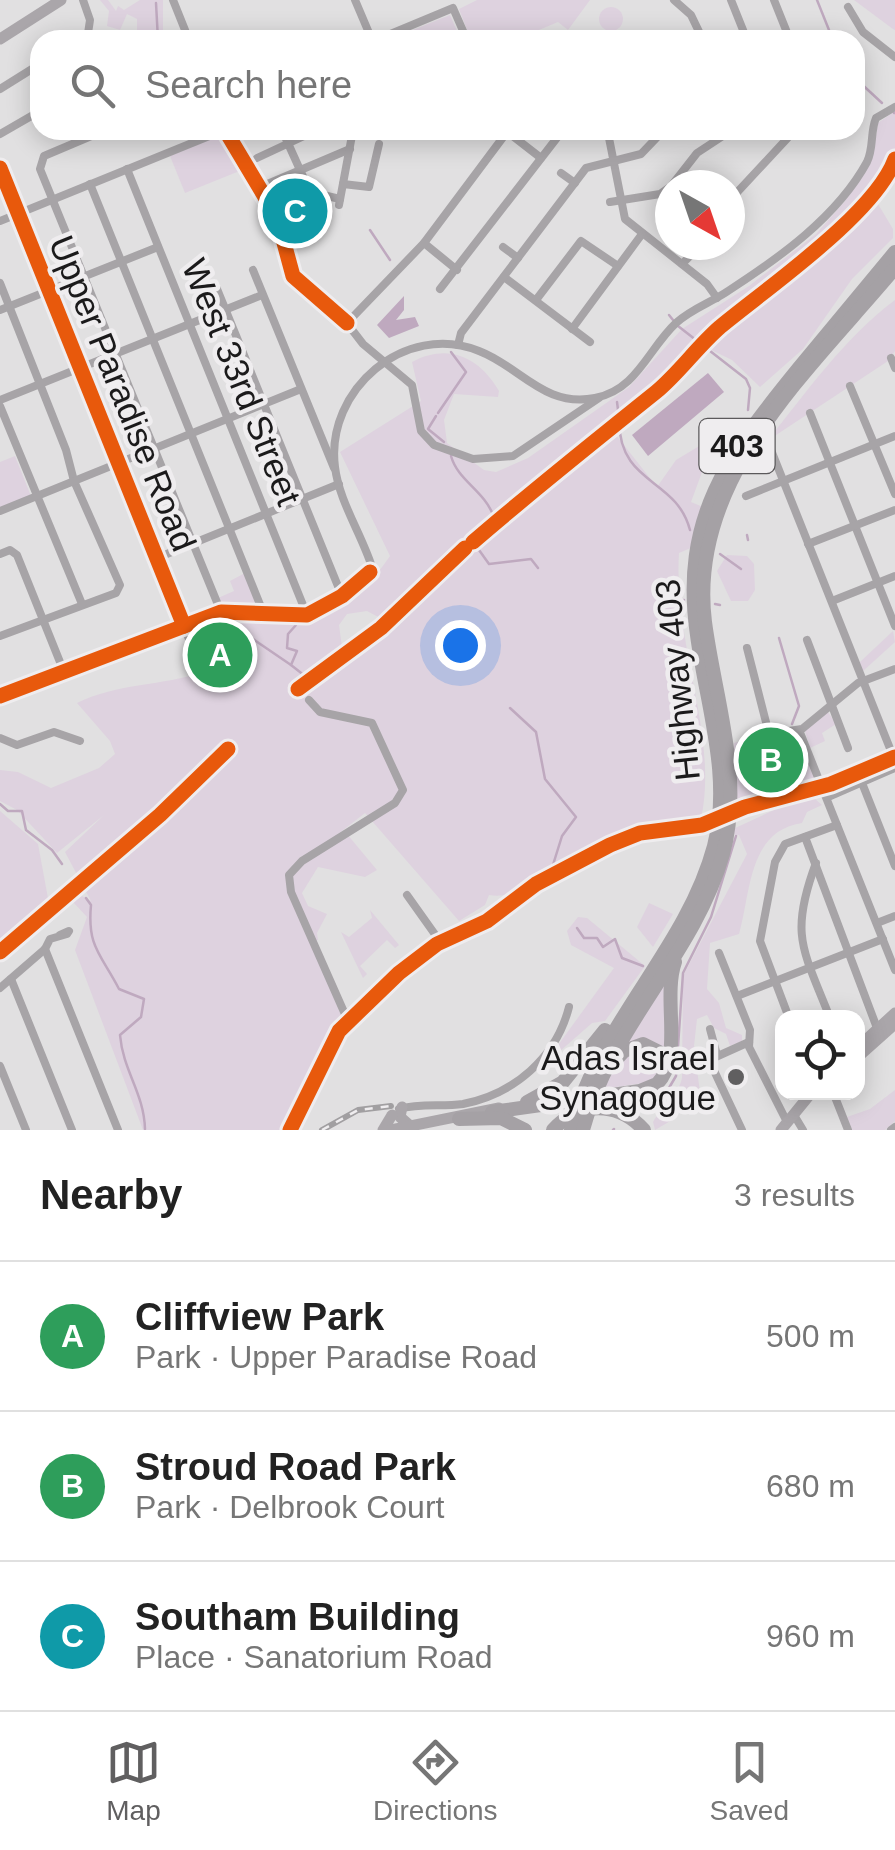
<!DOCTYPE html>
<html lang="en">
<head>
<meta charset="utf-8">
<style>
	:root { --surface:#fff; --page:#f6f6f6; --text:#222; --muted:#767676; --line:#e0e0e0; --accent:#605f60 }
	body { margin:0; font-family:Helvetica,sans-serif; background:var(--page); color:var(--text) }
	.controls { position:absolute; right:30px; bottom:30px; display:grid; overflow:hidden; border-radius:20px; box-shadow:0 5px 25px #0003 }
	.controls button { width:90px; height:90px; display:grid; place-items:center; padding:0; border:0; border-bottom:2px solid var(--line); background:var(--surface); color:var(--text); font:50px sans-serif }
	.compass { position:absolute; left:655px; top:170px; width:90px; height:90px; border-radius:50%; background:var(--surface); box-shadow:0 5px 25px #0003; rotate:140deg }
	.you { position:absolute; left:460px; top:645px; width:35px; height:35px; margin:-25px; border:8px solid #fff; border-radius:50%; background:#1a73e8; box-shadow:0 0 0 15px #1a73e833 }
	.badge { display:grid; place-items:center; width:65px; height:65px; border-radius:50%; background:var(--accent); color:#fff; font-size:32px; font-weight:700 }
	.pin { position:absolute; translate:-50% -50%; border:5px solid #fff; box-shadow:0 2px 10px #0006 }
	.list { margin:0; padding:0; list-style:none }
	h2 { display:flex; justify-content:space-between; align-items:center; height:130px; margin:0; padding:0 40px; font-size:42px }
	h2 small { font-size:32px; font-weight:400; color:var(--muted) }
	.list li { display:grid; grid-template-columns:65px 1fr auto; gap:30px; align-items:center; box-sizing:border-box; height:150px; padding:0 40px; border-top:2px solid var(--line) }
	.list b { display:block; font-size:38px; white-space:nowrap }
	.list p { margin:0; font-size:32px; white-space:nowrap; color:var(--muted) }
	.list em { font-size:32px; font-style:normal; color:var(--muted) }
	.icon { flex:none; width:55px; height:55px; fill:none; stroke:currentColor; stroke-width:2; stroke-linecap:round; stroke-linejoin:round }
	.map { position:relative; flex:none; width:895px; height:1130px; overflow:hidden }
	.search { position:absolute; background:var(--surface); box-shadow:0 5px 25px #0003; left:30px; right:30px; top:30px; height:110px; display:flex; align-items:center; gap:25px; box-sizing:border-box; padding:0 35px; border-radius:30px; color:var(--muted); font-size:38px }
	.sheet { height:580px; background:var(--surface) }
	nav { display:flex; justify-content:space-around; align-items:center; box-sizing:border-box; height:140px; border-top:2px solid var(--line); background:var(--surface); font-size:28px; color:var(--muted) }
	nav a { display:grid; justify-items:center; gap:5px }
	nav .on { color:var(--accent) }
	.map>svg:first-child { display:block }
	.green { fill:#ded2df; fill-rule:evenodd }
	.water { fill:#bfa9bf }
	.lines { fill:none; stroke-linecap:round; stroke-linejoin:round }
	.stream { stroke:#bfa9bf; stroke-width:2.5 }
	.minor { stroke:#a7a4a7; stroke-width:8 }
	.major { stroke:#aaa6aa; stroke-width:11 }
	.highway { stroke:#a5a1a5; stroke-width:14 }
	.rail-casing { stroke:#a19fa1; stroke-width:6 }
	.rail { stroke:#efedef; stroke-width:2.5; stroke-dasharray:8; stroke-linecap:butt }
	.cycleway-casing { stroke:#efedef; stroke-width:21 }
	.cycleway { stroke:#e8590c; stroke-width:15 }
	.poi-dot { fill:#605f60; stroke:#efedef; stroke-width:4 }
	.labels { text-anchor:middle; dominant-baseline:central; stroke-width:9; stroke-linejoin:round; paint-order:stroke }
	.shield { fill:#efedef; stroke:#5b595b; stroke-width:2.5 }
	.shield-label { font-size:32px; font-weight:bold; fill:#1b1a1b }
	.street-label { font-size:35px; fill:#1b1a1b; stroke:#efedef }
	.poi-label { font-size:35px; fill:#1b1a1b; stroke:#efedef; text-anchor:end }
</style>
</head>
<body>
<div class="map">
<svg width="895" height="1130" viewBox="0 0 895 1130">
	<rect width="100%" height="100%" fill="#e1e0e1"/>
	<g class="green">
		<polygon points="100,0 108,0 116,11 118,6 124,10 140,0 163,0 163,40 151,40 137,31 137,19 127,14 120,30 107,26 109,11"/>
		<polygon points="477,0 590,0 568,30 558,22 515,40 471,40 459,9"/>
		<polygon points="854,0 895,0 895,30 893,29"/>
		<circle cx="611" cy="19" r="12"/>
		<polygon points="450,15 461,40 388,40"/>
		<path d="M 895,111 L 895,151 L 878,182 L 875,199 L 893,229 L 893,238 L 852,279 L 803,349 L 760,387 L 732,360 L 703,346 L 612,430 L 657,487 L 676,460 L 706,442 L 705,464 L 691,502 L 703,507 L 693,547 L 679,553 C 673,644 719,736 701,819 C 678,833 643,829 617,840 C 584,856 523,902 489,895 L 485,905 L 459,921 L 365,813 L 328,842 L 347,834 L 377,870 L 365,877 L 318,867 L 302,893 L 308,906 L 327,914 L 317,933 L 318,940 L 313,942 L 342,1018 L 302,1089 L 286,1130 L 143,1130 L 75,950 L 87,917 L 73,902 L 82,896 L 91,901 L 65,852 L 104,815 L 57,853 L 17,810 L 0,801 L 0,770 L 18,772 L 51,788 L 99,768 L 115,754 L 110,741 L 77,703 C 117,683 163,686 203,672 L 190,629 L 218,618 L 219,629 L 230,618 C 307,623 342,626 390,556 L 340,452 L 421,401 L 412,362 C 449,342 480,358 499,391 L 498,397 L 454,394 L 444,420 L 447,443 L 484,470 L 496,472 L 528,458 L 629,387 L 682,329 L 749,286 L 816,234 L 845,201 L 873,156 L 878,123 ZM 367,611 L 382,619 L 342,647 L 339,625 L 347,614 Z"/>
		<polygon points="221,135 247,168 185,193 170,156"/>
		<path d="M 895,300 L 895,351 L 888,361 L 767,441 C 807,392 844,338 895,300 Z"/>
		<polygon points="15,456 31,496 0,509 0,462"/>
		<polygon points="727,555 747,556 754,564 755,590 748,601 731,601 717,571"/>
		<polygon points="245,573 258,605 223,607 218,598 234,591 230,581"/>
		<polygon points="893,631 895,642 863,671 859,663"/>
		<polygon points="828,712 836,724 822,733 825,741 810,748 805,731"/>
		<polygon points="764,734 798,734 820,784 734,811 734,743"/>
		<path d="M 814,798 L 822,805 L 807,812 L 802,823 C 748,831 751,892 739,934 L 710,943 L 707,989 L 719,1003 L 726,1028 L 742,1035 L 742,1041 L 730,1046 L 726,1034 L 714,1028 L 707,1015 L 697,1019 L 694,1046 L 701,1100 L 687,1102 L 672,1120 L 655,1130 L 653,1122 C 661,1108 679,1094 682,1078 L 683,976 L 747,854 L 739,835 L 731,834 L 733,829 L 787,804 Z"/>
		<polygon points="0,811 38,844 50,909 23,946 10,951 0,963"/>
		<polygon points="649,903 673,914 653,947 637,927"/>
		<polygon points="370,910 399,945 395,948 387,940 360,966 367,974 363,978 341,932 349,937 372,918"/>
		<polygon points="578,917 587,918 645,966 605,1021 592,1023 559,1052 556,1048 614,968 571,945 567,931"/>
		<polygon points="669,970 666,1060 656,1045 615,1056"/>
		<polygon points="649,1047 661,1067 650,1082 603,1089 622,1056"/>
		<polygon points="895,1090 895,1121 885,1130 852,1130 847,1117 870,1109"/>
	</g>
	<g class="water">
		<polygon points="404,296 404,310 396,320 415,317 419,326 389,338 377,325"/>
		<polygon points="708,373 724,392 648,456 632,435"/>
	</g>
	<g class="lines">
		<g class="stream">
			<polyline points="817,0 833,40"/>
			<polyline points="156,3 158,40"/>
			<polyline points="855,78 882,103"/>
			<polyline points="894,113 895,113"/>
			<polyline points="185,130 190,139"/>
			<polyline points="370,230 390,260"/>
			<polyline points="669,315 673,320"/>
			<polyline points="678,326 746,379 750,388 748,410"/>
			<polyline points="617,402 619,417"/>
			<polyline points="438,413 466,372 451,352"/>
			<polyline points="436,416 428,429 444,442"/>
			<path d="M 619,421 C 620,486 676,477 690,530"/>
			<path d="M 451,456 C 458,481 484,490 494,517 L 467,542"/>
			<polyline points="747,535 748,540"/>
			<polyline points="479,550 489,564 531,559 538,568"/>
			<polyline points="720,554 741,569"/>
			<polyline points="678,602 684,600"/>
			<polyline points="715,604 720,605"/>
			<polyline points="229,620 239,636 253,639 291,665"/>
			<polyline points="296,625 288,634 287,648 297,651 291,665 305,676"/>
			<polyline points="779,638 799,706 792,724"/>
			<polyline points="510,708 536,732 545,779 576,817 562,836 552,868"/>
			<polyline points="749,765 783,738"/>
			<polyline points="0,804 8,811 22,811 26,830 52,850 62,864"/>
			<path d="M 86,898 L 91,905 C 87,947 101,954 119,989 L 144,999 L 141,1017 L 120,1035 C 123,1071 144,1093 145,1129"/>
			<polyline points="577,928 584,938 597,938 603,947 615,939 622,958 643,966"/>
			<polyline points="650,1105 666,1093 676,1076 683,973 711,917 736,836"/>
			<polyline points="613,1130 614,1129"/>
		</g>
		<g class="minor">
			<polyline points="83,0 90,20 87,40"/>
			<polyline points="173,0 189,40"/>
			<polyline points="355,0 372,40"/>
			<polyline points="674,0 691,15 703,40"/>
			<polyline points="731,0 747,40"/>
			<polyline points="774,0 790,40"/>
			<polyline points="848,7 863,32 895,57"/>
			<polyline points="376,40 453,8 467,40"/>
			<polyline points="0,89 40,64"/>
			<polyline points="225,130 277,217 293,276 336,309 363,344 412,385 421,431 434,445 473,459 513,456 599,398"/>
			<polyline points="282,130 310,192 340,199"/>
			<polyline points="505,130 541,158"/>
			<polyline points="0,134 40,111"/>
			<polyline points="96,134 44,156 40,169 221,612"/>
			<polyline points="609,138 625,219 707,284 717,298"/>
			<polyline points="257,158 317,130"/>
			<polyline points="0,168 203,674"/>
			<polyline points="127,169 307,615"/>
			<polyline points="561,173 575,183"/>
			<polyline points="90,184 263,612"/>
			<polyline points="343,184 369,187 379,144"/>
			<polyline points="672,185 697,153 732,130"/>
			<polyline points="258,188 350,149"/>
			<polyline points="730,200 795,130"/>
			<polyline points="610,202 660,194 670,187"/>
			<polyline points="339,205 353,130"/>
			<polyline points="0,221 224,130"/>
			<polyline points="424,243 457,270"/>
			<polyline points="503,247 518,258"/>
			<polyline points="682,264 701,245"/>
			<polyline points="253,270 334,468"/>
			<polyline points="504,277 590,342"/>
			<polyline points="0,283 66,450 74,481 120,585 116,593 0,636"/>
			<polyline points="215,284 342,596"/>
			<polyline points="440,289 563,130"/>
			<polyline points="536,300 581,241 618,266"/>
			<polyline points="0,310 158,247"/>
			<polyline points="347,323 424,243 507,132"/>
			<polyline points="572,329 642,234"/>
			<polyline points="458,345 461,333 586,168 641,154 664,130"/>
			<polyline points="891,358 895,368"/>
			<polyline points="850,386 895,494"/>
			<polyline points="0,400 262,295"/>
			<polyline points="0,406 82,604"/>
			<polyline points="810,413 895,626"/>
			<polyline points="769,445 891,751"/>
			<polyline points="746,496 895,436"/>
			<polyline points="0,511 301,389"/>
			<polyline points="808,544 895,510"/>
			<polyline points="0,554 10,550 17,555 64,672"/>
			<polyline points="157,558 339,484"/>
			<polyline points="832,601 895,576"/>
			<polyline points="807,640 848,748"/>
			<polyline points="747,648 769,734 802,729 858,683 895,669"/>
			<path d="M 0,696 L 221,612 L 307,615 L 342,596 L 368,575 L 372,567 C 361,533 339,501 335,467 C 325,390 405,321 479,351 C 521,367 544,408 595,398 C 637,390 648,349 676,323 C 691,309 712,302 728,291 C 779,258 837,217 867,162 C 874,148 870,132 876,118 L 895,107"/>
			<polyline points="309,700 320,712 372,723 403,790 395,803 302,861 289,875 291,892 348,1021"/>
			<polyline points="799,730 895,970"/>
			<polyline points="0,738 17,745 54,732 80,741"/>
			<polyline points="862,783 895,866"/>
			<polyline points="828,797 895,768"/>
			<polyline points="805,837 877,1028"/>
			<path d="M 816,863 C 789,935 803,949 830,1018"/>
			<polyline points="877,923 895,916"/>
			<polyline points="45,949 118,1130"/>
			<polyline points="719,953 750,1030 749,1047 787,1122"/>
			<polyline points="11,979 72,1130"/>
			<polyline points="0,988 45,949 50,939 67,934 69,931 60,935"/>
			<polyline points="737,996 883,939"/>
			<polyline points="789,1018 760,941 775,862 785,844 837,825"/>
			<polyline points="710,1029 717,1055"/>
			<polyline points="0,1066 26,1130"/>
			<polyline points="833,1092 848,1130"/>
			<path d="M 399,1109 C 420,1103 442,1107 463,1104 C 514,1094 556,1058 569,1007"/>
			<polyline points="794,1115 803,1130"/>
			<polyline points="290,1130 339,1031 439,940 407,895"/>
			<polyline points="742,1130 709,1060 749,1042"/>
			<polyline points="891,1130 895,1127"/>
		</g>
		<g class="major">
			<polyline points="0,39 61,0"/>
			<polyline points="858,1047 895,1013"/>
			<polyline points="858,1057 895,1024"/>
			<polyline points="402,1107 400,1117 408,1124"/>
			<polyline points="383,1130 392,1115"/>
			<polyline points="391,1130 499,1108"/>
			<polyline points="781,1130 812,1092"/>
		</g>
		<g class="highway">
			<polyline points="612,1064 624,1051 643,1044 659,1052 663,1068"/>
			<polyline points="527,1102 563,1082 605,1030"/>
			<path d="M 492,1112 L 640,1091 L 657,1084 C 684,1056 662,999 675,962"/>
			<polyline points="459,1119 501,1118 525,1130"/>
			<path d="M 553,1130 C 579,1101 618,1101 644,1130"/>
			<path d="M 571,1130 C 597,1025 686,950 714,846 C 732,776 706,704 697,635 C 680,518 728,455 798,369 C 830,330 863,291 895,252"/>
			<path d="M 583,1130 C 609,1028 695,955 723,854 C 744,777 715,699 705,622 C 687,478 810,370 895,268"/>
		</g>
		<defs>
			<polyline id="rail" points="322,1130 358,1110 391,1106"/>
		</defs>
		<use href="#rail" class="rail-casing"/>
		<use href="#rail" class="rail"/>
		<defs>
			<g id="cycleway">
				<polyline points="225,130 277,217 293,276 347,323"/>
				<polyline points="0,168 184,626"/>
				<path d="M 473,542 C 532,491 595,441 656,392 C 679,373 697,347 720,327 C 767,288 875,214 895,159"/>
				<polyline points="298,689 381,628 465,548"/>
				<polyline points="0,696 221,612 307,615 342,596 370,572"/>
				<polyline points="0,952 160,815 228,749"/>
				<polyline points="290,1130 339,1031 399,973 437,944 487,921 536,884 610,845 640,833 702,825 745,807 831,784 895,757"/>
			</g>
		</defs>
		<use href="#cycleway" class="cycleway-casing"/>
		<use href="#cycleway" class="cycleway"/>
	</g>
	<circle class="poi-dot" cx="736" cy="1077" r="10"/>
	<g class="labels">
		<rect class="shield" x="699.5" y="419" width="75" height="54" rx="8"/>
		<g class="shield-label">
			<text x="737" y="446">403</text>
		</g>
		<g class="street-label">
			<text transform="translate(242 382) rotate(68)">West 33rd Street</text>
			<text transform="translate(123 393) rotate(68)">Upper Paradise Road</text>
			<text transform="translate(677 680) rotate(-96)">Highway 403</text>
		</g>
		<g class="poi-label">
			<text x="716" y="1057">Adas Israel<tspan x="716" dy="40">Synagogue</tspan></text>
		</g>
	</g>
</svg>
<div class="controls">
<button><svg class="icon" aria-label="locate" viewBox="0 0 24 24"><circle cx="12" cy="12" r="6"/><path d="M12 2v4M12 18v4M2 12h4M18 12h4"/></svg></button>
</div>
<svg class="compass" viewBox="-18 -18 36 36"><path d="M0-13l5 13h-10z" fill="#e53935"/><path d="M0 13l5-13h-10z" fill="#767676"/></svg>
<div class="you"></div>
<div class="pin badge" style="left:220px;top:655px;background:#2e9e5b">A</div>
<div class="pin badge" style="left:771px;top:760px;background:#2e9e5b">B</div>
<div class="pin badge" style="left:295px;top:211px;background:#0f9aa8">C</div>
<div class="search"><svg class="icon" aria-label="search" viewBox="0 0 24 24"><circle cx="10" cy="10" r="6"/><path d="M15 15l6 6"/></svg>Search here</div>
</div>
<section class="sheet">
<h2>Nearby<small>3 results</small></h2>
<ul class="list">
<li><span class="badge" style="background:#2e9e5b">A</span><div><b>Cliffview Park</b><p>Park · Upper Paradise Road</p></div><em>500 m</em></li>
<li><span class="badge" style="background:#2e9e5b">B</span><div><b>Stroud Road Park</b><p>Park · Delbrook Court</p></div><em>680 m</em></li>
<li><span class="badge" style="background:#0f9aa8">C</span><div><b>Southam Building</b><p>Place · Sanatorium Road</p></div><em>960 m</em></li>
</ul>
</section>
<nav>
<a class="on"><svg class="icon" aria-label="map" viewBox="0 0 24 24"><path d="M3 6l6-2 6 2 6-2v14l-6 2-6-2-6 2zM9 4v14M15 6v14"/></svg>Map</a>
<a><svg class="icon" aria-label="directions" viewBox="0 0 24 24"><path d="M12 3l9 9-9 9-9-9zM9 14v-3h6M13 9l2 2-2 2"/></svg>Directions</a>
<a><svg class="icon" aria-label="saved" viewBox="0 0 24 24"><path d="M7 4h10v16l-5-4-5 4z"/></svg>Saved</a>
</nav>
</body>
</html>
